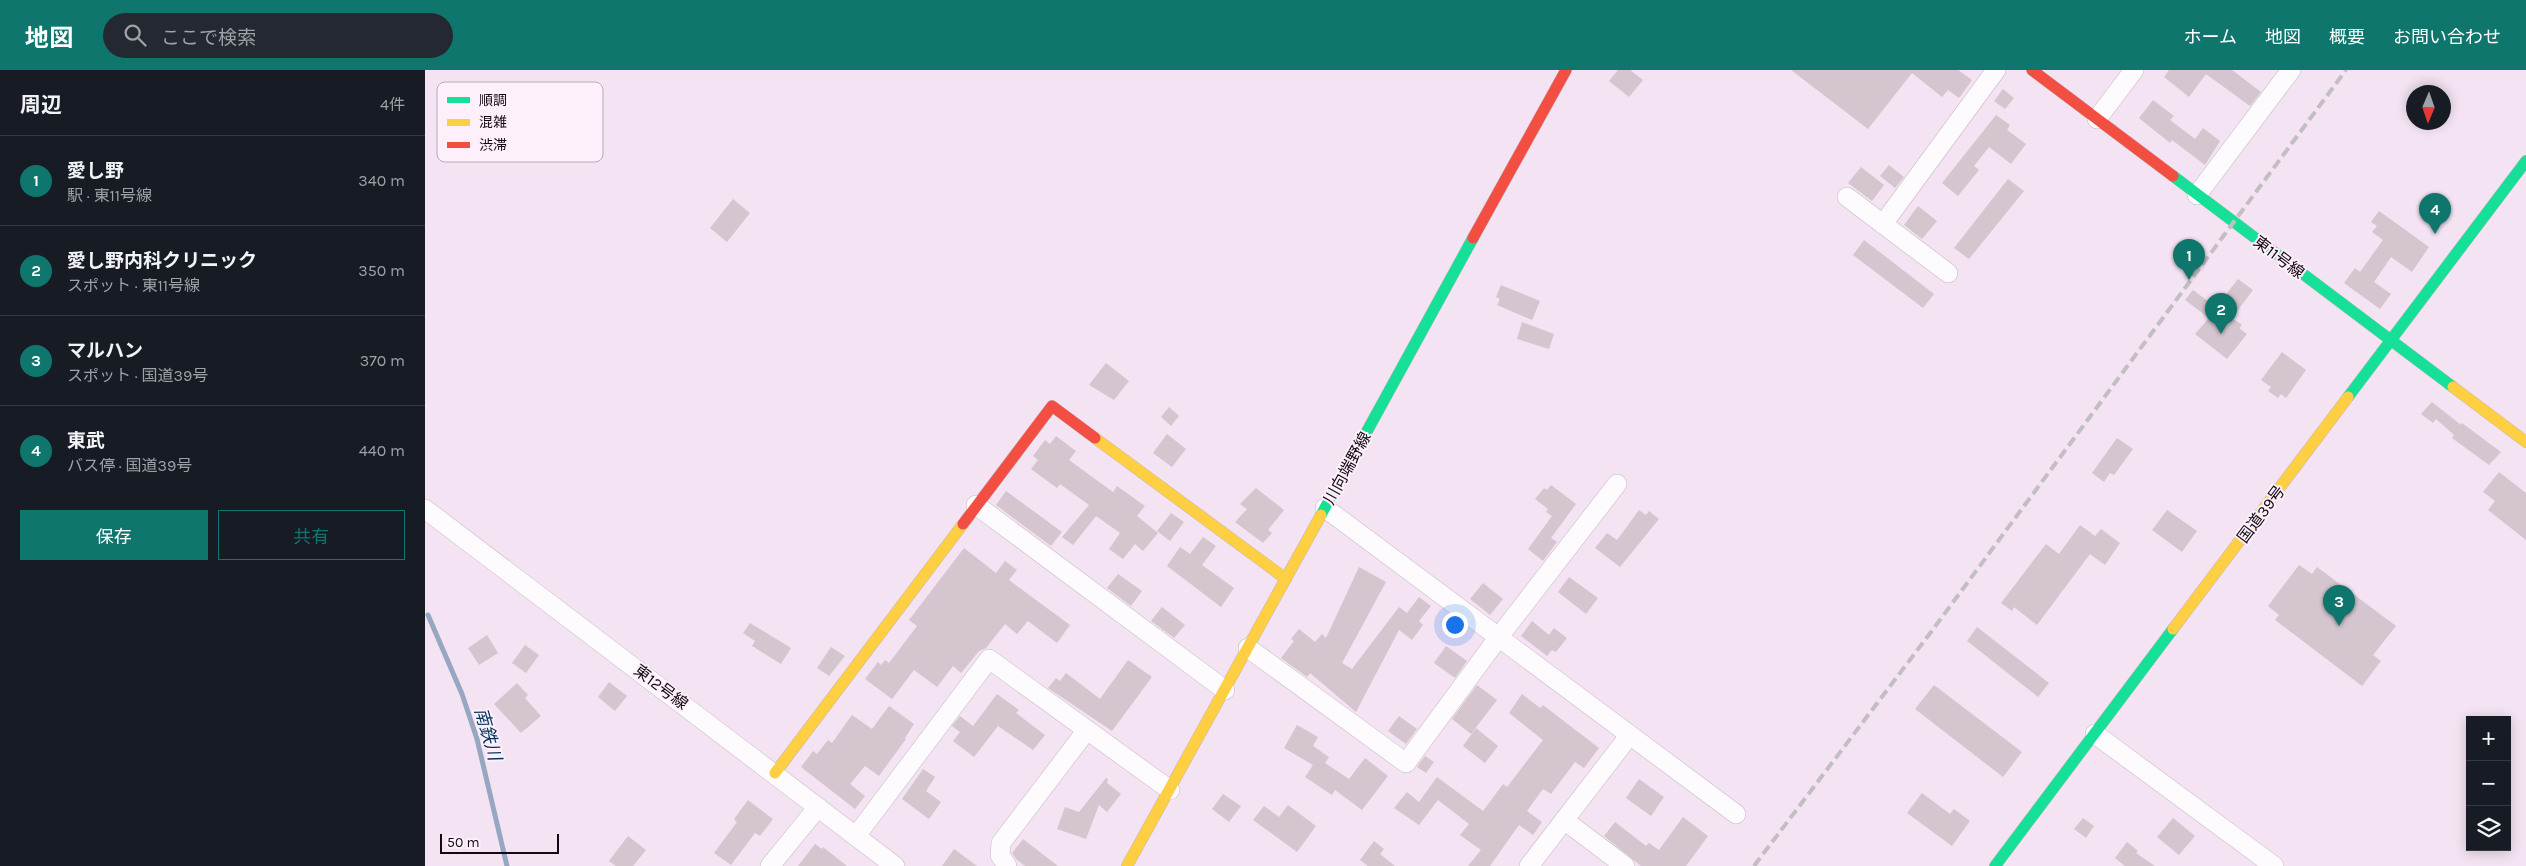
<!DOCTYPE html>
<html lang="ja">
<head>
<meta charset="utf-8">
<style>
	:root { --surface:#171b24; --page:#242831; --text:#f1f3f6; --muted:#9ea1a6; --line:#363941; --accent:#0f766e }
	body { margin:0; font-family:Karla,"Noto Sans JP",sans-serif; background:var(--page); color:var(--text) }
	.controls { position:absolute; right:15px; bottom:15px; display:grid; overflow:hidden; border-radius:0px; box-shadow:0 2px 12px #0003 }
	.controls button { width:45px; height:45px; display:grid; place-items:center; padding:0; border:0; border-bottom:1px solid var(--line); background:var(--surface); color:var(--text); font:25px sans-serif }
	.compass { position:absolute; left:1981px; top:15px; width:45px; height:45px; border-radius:50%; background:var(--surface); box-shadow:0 2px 12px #0003; rotate:182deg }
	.scale { position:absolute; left:15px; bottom:12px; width:119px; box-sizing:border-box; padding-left:5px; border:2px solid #120912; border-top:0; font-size:14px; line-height:18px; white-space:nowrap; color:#120912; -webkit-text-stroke:4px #fdf0fb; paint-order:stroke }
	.you { position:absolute; left:1029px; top:554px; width:18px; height:18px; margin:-12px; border:4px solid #fff; border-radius:50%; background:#1a73e8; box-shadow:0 0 0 8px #1a73e833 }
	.badge { display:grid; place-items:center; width:32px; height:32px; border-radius:50%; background:var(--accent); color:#fff; font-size:16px; font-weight:700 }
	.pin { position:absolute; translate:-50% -41px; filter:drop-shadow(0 1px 2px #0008) }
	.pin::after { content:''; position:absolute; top:26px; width:18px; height:15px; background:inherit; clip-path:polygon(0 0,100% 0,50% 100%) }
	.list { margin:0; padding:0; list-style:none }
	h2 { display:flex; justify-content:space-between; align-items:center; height:65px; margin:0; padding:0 20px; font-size:21px }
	h2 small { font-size:16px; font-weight:400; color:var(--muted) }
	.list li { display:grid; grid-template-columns:32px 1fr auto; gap:15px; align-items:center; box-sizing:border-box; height:90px; padding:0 20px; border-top:1px solid var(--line) }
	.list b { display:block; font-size:19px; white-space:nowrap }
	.list p { margin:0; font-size:16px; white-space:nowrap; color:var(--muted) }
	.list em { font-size:16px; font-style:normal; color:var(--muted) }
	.actions { display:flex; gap:10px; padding:15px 20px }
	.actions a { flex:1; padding:11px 0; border:1px solid var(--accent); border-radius:0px; text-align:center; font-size:18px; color:var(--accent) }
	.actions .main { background:var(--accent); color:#fff }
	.icon { flex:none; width:28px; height:28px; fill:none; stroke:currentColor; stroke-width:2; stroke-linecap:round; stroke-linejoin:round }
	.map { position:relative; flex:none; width:2101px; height:796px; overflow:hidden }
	header { display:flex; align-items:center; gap:30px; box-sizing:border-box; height:70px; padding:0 25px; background:var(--accent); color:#fff }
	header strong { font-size:24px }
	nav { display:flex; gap:28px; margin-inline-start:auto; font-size:18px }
	.search { width:350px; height:45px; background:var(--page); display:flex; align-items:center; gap:12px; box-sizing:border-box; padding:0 18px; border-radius:28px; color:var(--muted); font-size:19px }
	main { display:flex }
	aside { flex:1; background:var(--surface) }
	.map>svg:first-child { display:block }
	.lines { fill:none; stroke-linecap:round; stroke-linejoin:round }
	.stream { stroke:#98a7c1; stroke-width:5 }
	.building { fill:#d5c5ce }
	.street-casing { stroke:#c4b7c3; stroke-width:20 }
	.fast-casing { stroke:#c4b7c3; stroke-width:12 }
	.slow-casing { stroke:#c4b7c3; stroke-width:12 }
	.jam-casing { stroke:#c4b7c3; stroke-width:12 }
	.street { stroke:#fdfbfd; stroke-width:19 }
	.fast { stroke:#16e098; stroke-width:11 }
	.slow { stroke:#ffcf43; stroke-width:11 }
	.jam { stroke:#f24e42; stroke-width:11 }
	.rail { stroke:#c2bec2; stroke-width:4; stroke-dasharray:10 5; stroke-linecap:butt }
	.labels { text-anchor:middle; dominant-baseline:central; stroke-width:4; stroke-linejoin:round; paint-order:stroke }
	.street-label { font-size:16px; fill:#120912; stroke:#fdf0fb }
	.water-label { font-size:18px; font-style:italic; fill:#05325b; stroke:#fdf0fb }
	.key { fill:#fdf0fb; stroke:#b6abb5; stroke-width:1 }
	.key-label { font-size:14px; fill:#120912 }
</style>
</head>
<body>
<header>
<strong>地図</strong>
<div class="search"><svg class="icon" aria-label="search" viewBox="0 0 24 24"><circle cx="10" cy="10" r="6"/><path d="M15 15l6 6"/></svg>ここで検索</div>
<nav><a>ホーム</a><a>地図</a><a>概要</a><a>お問い合わせ</a></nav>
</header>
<main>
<aside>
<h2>周辺<small>4件</small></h2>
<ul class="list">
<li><span class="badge">1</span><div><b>愛し野</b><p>駅 · 東11号線</p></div><em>340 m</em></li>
<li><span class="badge">2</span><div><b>愛し野内科クリニック</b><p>スポット · 東11号線</p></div><em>350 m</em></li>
<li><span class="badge">3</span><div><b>マルハン</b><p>スポット · 国道39号</p></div><em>370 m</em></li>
<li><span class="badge">4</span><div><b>東武</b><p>バス停 · 国道39号</p></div><em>440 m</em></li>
</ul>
<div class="actions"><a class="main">保存</a><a>共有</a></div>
</aside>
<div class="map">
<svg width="2101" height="796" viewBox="0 0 2101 796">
	<rect width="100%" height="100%" fill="#f4e3f2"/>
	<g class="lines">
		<polyline class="stream" points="3,545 37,624 52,669 82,796"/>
	</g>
	<g class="building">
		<polygon points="1193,0 1205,0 1218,10 1204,27 1184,11"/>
		<polygon points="1366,0 1533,0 1547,10 1534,28 1523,20 1517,27 1487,3 1443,59"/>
		<polygon points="1744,0 1807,0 1836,22 1825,36 1781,4 1764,27 1739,7"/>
		<polygon points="1578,19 1589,28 1580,39 1569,31"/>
		<polygon points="1728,30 1749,46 1745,50 1770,69 1778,58 1795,71 1780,95 1747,70 1745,73 1714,48"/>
		<polygon points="1571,45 1585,55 1582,60 1601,74 1586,94 1564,77 1549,96 1554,100 1533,126 1517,113"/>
		<polygon points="1464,95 1479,107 1470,118 1455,106"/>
		<polygon points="1436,97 1459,115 1447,131 1423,113"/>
		<polygon points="1583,109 1599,121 1544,189 1529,178"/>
		<polygon points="308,129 325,143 302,172 285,158"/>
		<polygon points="1493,136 1512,151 1497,169 1479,155"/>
		<polygon points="1954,141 2004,177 1987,202 1966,187 1949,212 1966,224 1955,239 1919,213 1930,198 1935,202 1958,170 1947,162 1952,156 1946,152"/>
		<polygon points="1439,170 1509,224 1498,238 1428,185"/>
		<polygon points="1813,209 1828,220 1807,248 1817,255 1814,258 1822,264 1802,289 1770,264 1784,248 1760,230 1768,220 1791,237"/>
		<polygon points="1076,215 1115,231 1107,250 1072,235 1075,229 1071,227"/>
		<polygon points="1097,252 1129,264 1124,279 1092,269"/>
		<polygon points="1857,282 1881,300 1861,328 1856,324 1853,328 1843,321 1846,317 1836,310"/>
		<polygon points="681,293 704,311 689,330 664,315"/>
		<polygon points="2007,332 2036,355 2037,353 2076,382 2064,395 2027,368 2029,365 2011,349 2008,353 1996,344"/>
		<polygon points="744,337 754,346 746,356 736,347"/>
		<polygon points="742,364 761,379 747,397 728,383"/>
		<polygon points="631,366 651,381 644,390 688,422 692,416 720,436 712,446 733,463 718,481 710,474 698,489 684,479 695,463 671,446 648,475 637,467 664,435 635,414 632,418 606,399 613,390 608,386 620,370 625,374"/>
		<polygon points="1692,368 1708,379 1689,405 1685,403 1679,412 1667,403"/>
		<polygon points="2074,402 2101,423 2101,470 2063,440 2070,431 2058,422"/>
		<polygon points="1126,415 1151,434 1126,468 1132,472 1118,491 1103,479 1127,446 1121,442 1123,439 1110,429 1119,418 1122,420"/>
		<polygon points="831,418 859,440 843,460 847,463 838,473 810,452 822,439 815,434"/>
		<polygon points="581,421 637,462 626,476 571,435"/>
		<polygon points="1214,440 1221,445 1224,441 1234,449 1195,497 1170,478 1182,463 1192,470"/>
		<polygon points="1742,440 1772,461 1757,482 1727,460"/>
		<polygon points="746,443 759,452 745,471 732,461"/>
		<polygon points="1655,455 1670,466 1676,459 1695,473 1680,495 1665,484 1612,555 1589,537 1587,541 1576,533 1621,474 1634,484"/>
		<polygon points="778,467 791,476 777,495 809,518 796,537 742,496 755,477 765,484"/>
		<polygon points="539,478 571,503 580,491 592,500 584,510 645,555 632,573 603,551 592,564 580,554 561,578 554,581 536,603 528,596 512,617 489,600 467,629 440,609 453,592 456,595 460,590 464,593 492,556 484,550"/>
		<polygon points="1874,495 1887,504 1892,497 1971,556 1948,585 1956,591 1937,616 1850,550 1854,545 1843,536"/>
		<polygon points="934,497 961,512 917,593 927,599 974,537 982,543 994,527 1006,536 994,551 998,555 987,570 974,560 931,642 885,603 882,607 856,588 869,571 866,569 874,559 890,572 897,564 901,568"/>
		<polygon points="693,504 717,521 706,536 682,518"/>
		<polygon points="1144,507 1173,528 1161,544 1133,522"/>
		<polygon points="1058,513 1078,529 1065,545 1045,529"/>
		<polygon points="737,537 760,555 749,568 726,551"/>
		<polygon points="1107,551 1124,565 1129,558 1142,568 1131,582 1127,580 1122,586 1096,566"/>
		<polygon points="325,553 366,578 356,594 327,576 330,571 318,563"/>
		<polygon points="1552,557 1624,613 1613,627 1542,571"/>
		<polygon points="62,565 73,583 54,595 43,578"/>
		<polygon points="100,575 114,585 101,603 87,593"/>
		<polygon points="1021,576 1042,591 1030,608 1009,593"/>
		<polygon points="406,577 420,586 404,606 392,598"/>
		<polygon points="703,590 727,607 687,661 623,618 631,608 635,611 641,603 675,629"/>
		<polygon points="184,612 202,626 190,641 173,627"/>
		<polygon points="92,613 103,625 100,628 116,646 96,663 69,634"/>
		<polygon points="1052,615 1072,630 1046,664 1027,649"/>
		<polygon points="1509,615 1597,682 1578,707 1490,639"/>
		<polygon points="572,624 594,640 591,643 620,665 608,680 573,656 549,687 528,671 535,662 527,656 535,646 548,656"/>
		<polygon points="1097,624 1115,638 1118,635 1174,678 1159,698 1150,692 1126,724 1118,719 1102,741 1117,752 1108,765 1094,755 1065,796 1043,796 1056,780 1035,765 1044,754 1013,730 994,755 969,738 982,722 994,732 1012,707 1058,741 1078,714 1082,717 1118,670 1084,643"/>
		<polygon points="464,636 489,654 480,668 481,669 454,706 440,696 425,714 440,726 430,739 376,697 388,681 392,684 403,670 407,673 427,645 447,659"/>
		<polygon points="974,646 992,659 981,674 963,661"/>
		<polygon points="872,655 893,667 888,676 904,687 900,693 924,709 940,688 963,706 937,740 910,720 907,725 880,707 888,695 859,678"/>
		<polygon points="1051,658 1073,676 1060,693 1038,676"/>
		<polygon points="1000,686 1009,692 1001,703 992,697"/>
		<polygon points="498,699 510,707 501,721 516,732 504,749 477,729"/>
		<polygon points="681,708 683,709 682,713 696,724 682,742 674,735 661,769 632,759 640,737 654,742"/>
		<polygon points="1214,709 1239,727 1226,746 1201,728"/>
		<polygon points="1497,723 1525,744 1529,739 1545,751 1527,776 1482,743"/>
		<polygon points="798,724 816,736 804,752 787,739"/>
		<polygon points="323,730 348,749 335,766 330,763 306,795 289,783 312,752 309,749"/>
		<polygon points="863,735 891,756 872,782 828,750 839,736 854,747"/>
		<polygon points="1258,747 1283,766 1261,796 1216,796 1179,766 1190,752 1221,776 1224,773 1234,780"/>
		<polygon points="1658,748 1669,756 1661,768 1649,759"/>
		<polygon points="1748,748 1770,766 1754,785 1732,767"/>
		<polygon points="203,766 221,780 208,796 191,796 184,791"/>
		<polygon points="598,769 633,796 600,796 591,789 587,783"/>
		<polygon points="949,771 959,779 955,784 970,796 943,796 935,790"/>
		<polygon points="1702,772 1713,781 1711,783 1730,796 1700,796 1690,788"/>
		<polygon points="390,774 397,779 398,777 422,796 373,796"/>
		<polygon points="529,779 552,796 517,796"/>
	</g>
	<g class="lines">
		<defs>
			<g id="street">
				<polyline points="1672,49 1709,0"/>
				<polyline points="1772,125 1866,0"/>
				<polyline points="1422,127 1523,203"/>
				<polyline points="1458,154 1571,0"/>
				<polyline points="551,435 800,620"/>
				<polyline points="900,438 1311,744"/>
				<polyline points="0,439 470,796"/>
				<polyline points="823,578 981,693 1073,568 1192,414"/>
				<polyline points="1670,664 1849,796"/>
				<polyline points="1139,750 1200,796"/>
				<polyline points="431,766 564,589 745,720"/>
				<polyline points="345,796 393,737"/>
				<polyline points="582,796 575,785 576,773 662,660"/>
				<polyline points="1104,796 1204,666"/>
			</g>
			<g id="fast">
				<polyline points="1748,106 2028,317"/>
				<polyline points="1923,327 2101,91"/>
				<polyline points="896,445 1048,168"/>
				<polyline points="1570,796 1748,559"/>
			</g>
			<g id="slow">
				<polyline points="2028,317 2101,372"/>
				<polyline points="670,368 861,509"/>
				<polyline points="1748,559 1923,327"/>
				<polyline points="350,703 538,454"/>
				<polyline points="702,796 896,445"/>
			</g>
			<g id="jam">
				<polyline points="1607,0 1748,106"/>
				<polyline points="1048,168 1141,0"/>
				<polyline points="538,454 627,336 670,368"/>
			</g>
		</defs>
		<use href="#street" class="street-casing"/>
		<use href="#fast" class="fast-casing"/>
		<use href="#slow" class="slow-casing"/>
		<use href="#jam" class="jam-casing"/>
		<use href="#street" class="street"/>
		<use href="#fast" class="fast"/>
		<use href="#slow" class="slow"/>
		<use href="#jam" class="jam"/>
		<polyline class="rail" points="1329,796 1506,562 1921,0"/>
	</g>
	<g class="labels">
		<g class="street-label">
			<text transform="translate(1854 187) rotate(37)">東11号線</text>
			<text transform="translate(922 398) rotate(-61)">川向端野線</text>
			<text transform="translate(1836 444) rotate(-53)">国道39号</text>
			<text transform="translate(236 617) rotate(37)">東12号線</text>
		</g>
		<g class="water-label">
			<text transform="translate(63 664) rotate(74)">南鉄川</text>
		</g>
	</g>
	<rect x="12" y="12" width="166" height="80" rx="8" class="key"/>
	<rect x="22" y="27" width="23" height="6" fill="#16e098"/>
	<rect x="22" y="49" width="23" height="7" fill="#ffcf43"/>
	<rect x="22" y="72" width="23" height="6" fill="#f24e42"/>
	<g class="key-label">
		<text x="54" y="35">順調</text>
		<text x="54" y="57">混雑</text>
		<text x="54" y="80">渋滞</text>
	</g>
</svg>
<div class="controls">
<button>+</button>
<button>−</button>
<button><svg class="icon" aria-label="layers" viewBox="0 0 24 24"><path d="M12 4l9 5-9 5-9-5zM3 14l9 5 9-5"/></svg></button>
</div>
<svg class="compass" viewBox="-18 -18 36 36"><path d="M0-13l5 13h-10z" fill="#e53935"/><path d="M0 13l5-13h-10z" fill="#9ea1a6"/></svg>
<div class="scale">50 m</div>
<div class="you"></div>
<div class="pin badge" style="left:1764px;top:210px">1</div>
<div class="pin badge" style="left:1796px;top:264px">2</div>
<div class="pin badge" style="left:1914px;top:556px">3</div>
<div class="pin badge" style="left:2010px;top:164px">4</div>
</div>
</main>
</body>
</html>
